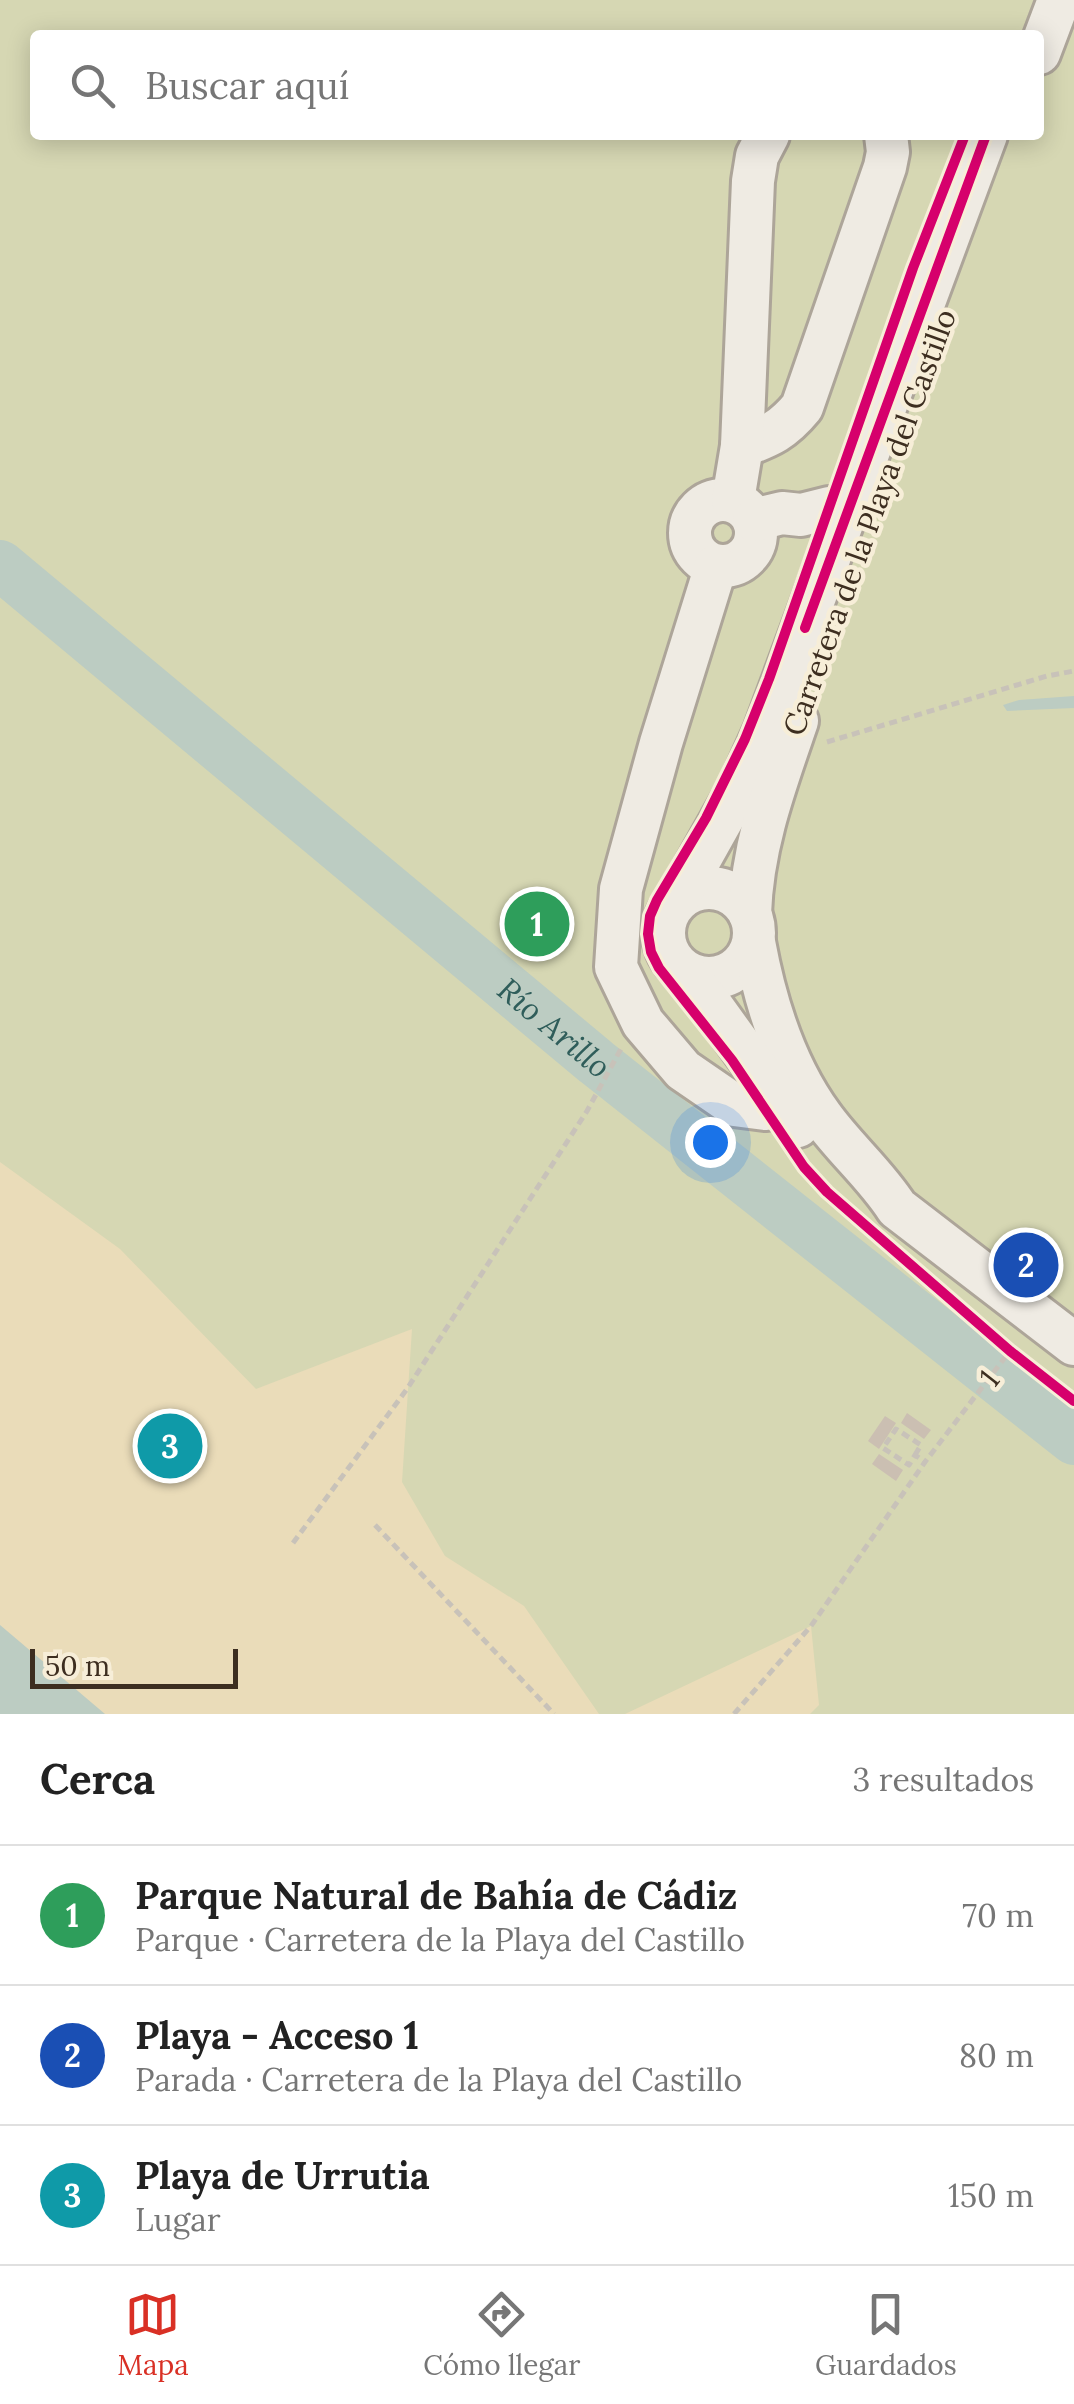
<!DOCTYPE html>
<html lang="es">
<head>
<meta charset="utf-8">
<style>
	:root { --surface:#fff; --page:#f2f2f2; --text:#222; --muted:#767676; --line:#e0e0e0; --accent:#d93025 }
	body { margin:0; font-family:Lora,serif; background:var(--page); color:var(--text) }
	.scale { position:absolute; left:30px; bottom:25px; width:208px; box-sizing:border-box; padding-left:10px; border:5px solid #3d2e20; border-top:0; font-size:28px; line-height:35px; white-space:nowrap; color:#3d2e20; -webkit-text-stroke:8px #f7eed8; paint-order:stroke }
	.you { position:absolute; left:710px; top:1142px; width:35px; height:35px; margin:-25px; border:8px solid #fff; border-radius:50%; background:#1a73e8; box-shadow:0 0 0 15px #1a73e833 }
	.badge { display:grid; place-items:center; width:65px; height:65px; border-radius:50%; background:var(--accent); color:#fff; font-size:32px; font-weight:700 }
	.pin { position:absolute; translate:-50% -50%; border:5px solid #fff; box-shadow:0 2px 10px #0006 }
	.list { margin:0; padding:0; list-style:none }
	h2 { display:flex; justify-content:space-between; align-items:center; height:130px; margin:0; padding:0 40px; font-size:42px }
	h2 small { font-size:32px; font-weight:400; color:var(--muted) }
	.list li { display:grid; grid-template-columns:65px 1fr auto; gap:30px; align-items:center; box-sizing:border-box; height:140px; padding:0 40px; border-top:2px solid var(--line) }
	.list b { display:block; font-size:38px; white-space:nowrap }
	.list p { margin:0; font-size:32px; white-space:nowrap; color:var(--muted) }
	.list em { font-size:32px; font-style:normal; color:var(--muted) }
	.icon { flex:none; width:55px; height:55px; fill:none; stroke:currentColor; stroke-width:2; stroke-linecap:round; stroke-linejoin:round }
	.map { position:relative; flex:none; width:1074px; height:1714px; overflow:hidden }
	.search { position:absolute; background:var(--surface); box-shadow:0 5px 25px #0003; left:30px; right:30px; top:30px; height:110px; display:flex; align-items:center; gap:25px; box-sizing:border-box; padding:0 35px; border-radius:10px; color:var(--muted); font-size:38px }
	.sheet { height:550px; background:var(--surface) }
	nav { display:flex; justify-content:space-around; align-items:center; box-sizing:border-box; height:140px; border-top:2px solid var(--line); background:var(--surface); font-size:28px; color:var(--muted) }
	nav a { display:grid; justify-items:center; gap:5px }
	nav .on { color:var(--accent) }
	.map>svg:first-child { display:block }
	.green { fill:#d6d7b3; fill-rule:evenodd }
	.sand { fill:#eadcb9 }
	.water { fill:#bcccc2 }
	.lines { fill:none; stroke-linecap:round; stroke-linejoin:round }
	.river { stroke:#bcccc2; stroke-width:50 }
	.building { fill:#cbbfb2 }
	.minor-casing { stroke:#ada599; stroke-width:48 }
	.path { stroke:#c8c2b9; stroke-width:5; stroke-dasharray:8 5; stroke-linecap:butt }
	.minor { stroke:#efebe3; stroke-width:42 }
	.cycleway-casing { stroke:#f7eed8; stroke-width:16 }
	.cycleway { stroke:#d6006c; stroke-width:10 }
	.labels { text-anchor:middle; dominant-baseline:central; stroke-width:9; stroke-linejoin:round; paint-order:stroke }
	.street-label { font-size:30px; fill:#3d2e20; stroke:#f7eed8 }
	.water-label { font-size:32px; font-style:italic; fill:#2f5d5a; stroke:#f7eed8 }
</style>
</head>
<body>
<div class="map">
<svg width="1074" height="1714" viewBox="0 0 1074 1714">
	<rect width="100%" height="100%" fill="#e7e0d1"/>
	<path class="green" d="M 0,0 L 1074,0 L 1074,1714 L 0,1714 ZM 35,35 L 1039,35 L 1039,135 L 35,135 Z"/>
	<g class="sand">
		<polygon points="0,1162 120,1249 256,1389 412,1329 402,1482 445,1556 524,1606 599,1714 0,1714"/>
		<polygon points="811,1626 819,1705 810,1714 625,1714"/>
	</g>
	<g class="water">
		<polygon points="1074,696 1074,708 1007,711 1003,705 1019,700"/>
		<polygon points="0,1625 105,1714 0,1714"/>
	</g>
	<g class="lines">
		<path class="river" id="s1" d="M 0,565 L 596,1062 L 1074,1440"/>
	</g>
	<g class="building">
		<polygon points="907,1413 931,1430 924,1439 901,1423"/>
		<polygon points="885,1416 896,1423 879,1449 868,1441"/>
		<polygon points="879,1454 903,1470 896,1481 872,1464"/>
	</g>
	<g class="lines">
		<defs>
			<g id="minor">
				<polyline points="1039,53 1059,0"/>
				<path d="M 742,446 C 770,436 783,430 802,407 L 885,167 L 888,152 L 886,135"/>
				<circle cx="723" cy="533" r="33"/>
				<polyline points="733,500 742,446 753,181 757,156 768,135"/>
				<polyline points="754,520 782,513 801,515 829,508"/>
				<polyline points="716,566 661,743 621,889 616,967 643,1023 683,1070 734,1105 765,1109 783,1106"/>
				<circle cx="709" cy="933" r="45"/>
				<polyline points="677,900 739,789 765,731 986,135"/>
				<path d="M 750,914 C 752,846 775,785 797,721"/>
				<path d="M 754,942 C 765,1002 786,1068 822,1117 C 845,1149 876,1175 897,1208 L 1074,1344"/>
				<polyline points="686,974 711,1005 798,1126"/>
			</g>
		</defs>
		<use href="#minor" class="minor-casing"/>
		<g class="path">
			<polyline points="827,742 1047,676 1074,671"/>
			<polyline points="915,1455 921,1445 896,1429 883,1448 909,1465 915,1455 925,1462"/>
			<polyline points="375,1525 554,1714"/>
			<polyline points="293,1543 407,1389 587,1111 622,1047"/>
			<polyline points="734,1714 811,1626 925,1462 1016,1343"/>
		</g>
		<use href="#minor" class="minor"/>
		<defs>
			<g id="cycleway">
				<polyline points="965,135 913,268 769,679 745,739 706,818 657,900 650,916 648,934 651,952 659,968 732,1060 804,1167 827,1192 1010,1351 1074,1401"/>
				<polyline points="805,628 986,135"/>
			</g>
		</defs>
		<use href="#cycleway" class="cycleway-casing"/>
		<use href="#cycleway" class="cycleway"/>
	</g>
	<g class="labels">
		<g class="street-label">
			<text transform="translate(869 522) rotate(-70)">Carretera de la Playa del Castillo</text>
			<text transform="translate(989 1378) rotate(-52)">1</text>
		</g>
		<g class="water-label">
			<text stroke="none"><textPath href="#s1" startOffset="722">Río Arillo</textPath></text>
		</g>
	</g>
</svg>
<div class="scale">50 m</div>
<div class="you"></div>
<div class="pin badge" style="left:537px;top:924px;background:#2e9e5b">1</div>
<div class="pin badge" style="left:1026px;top:1265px;background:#1a4fb4">2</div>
<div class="pin badge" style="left:170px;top:1446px;background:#0f9aa8">3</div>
<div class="search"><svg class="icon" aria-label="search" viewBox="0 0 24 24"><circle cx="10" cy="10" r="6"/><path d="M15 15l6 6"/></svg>Buscar aquí</div>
</div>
<section class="sheet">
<h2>Cerca<small>3 resultados</small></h2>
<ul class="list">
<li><span class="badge" style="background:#2e9e5b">1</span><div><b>Parque Natural de Bahía de Cádiz</b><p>Parque · Carretera de la Playa del Castillo</p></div><em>70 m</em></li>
<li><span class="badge" style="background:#1a4fb4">2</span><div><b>Playa - Acceso 1</b><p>Parada · Carretera de la Playa del Castillo</p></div><em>80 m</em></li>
<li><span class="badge" style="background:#0f9aa8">3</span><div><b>Playa de Urrutia</b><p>Lugar</p></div><em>150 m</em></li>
</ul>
</section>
<nav>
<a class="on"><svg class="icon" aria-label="map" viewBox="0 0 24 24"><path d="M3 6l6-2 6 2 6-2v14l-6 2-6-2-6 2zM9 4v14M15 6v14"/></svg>Mapa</a>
<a><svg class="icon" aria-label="directions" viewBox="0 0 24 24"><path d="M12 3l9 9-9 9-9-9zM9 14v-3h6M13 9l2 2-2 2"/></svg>Cómo llegar</a>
<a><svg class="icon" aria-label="saved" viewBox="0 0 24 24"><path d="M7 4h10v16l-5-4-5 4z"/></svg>Guardados</a>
</nav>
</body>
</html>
